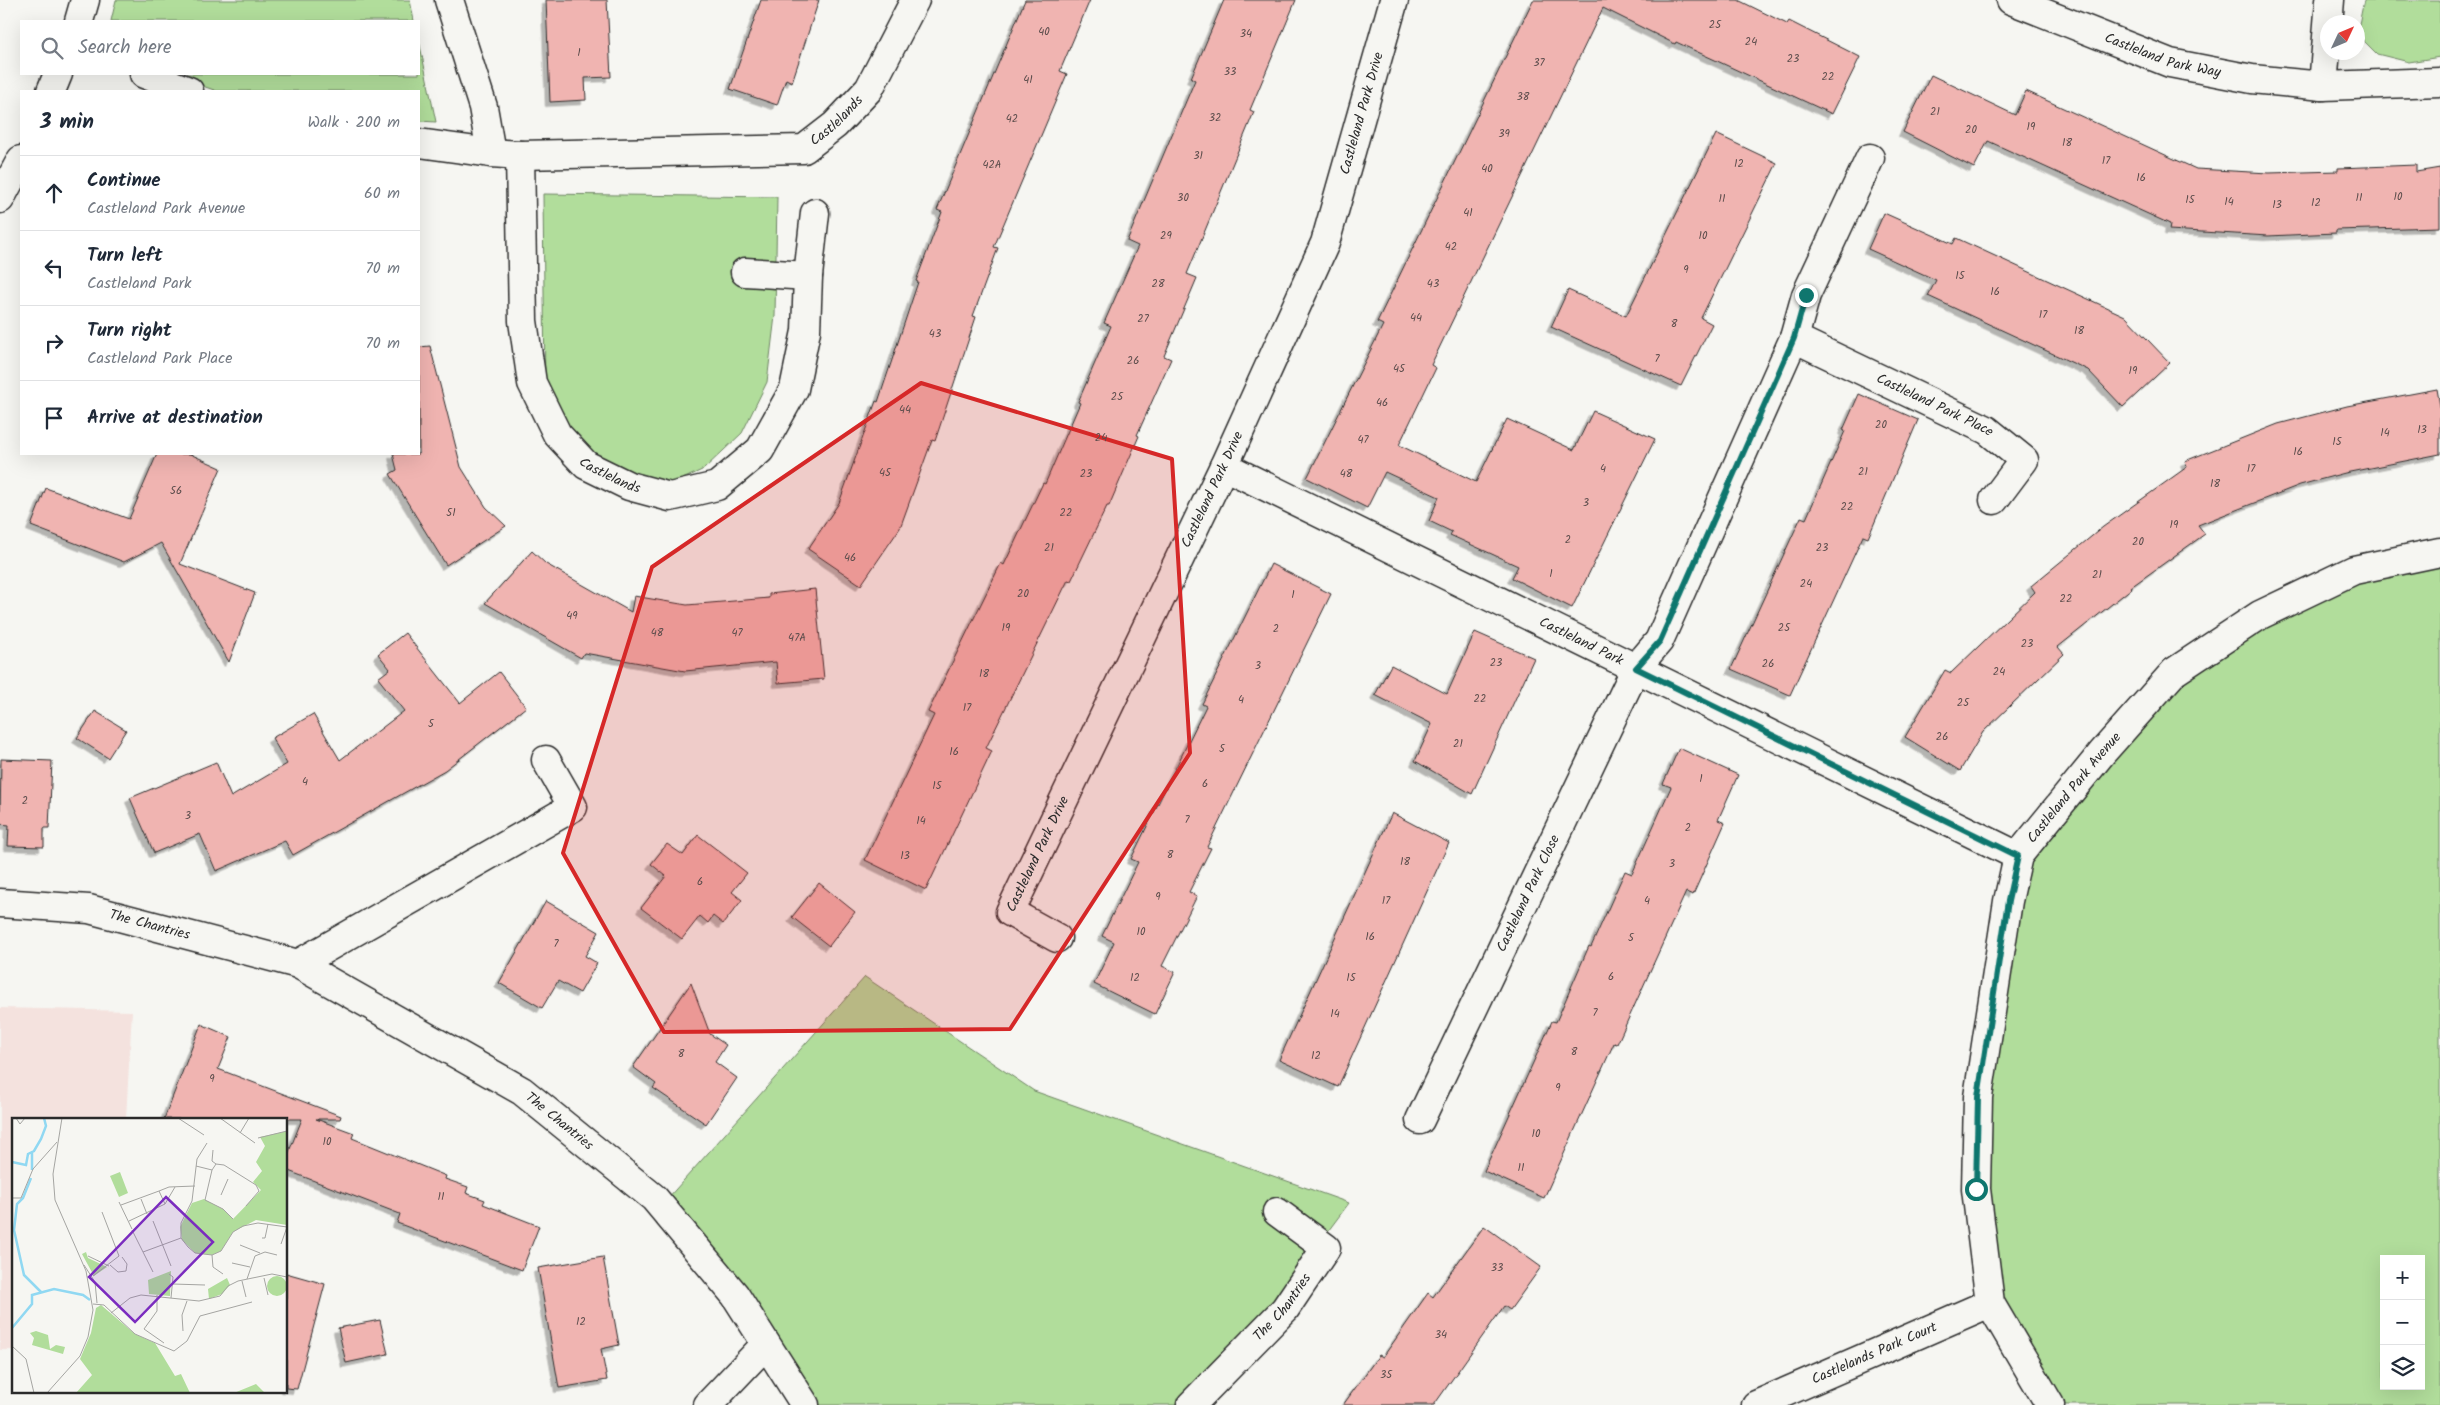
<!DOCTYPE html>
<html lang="en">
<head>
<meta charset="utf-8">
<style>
	:root { --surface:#fff; --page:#f2f2f3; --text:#1f2937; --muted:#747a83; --line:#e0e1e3 }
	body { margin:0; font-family:Kalam,sans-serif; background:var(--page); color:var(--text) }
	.controls { position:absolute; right:15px; bottom:15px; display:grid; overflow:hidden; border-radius:0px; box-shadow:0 5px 20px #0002 }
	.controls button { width:45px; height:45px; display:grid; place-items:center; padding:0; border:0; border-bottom:1px solid var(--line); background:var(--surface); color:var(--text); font:25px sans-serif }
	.compass { position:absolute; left:2320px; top:15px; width:45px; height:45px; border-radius:50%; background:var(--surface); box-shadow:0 5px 20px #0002; rotate:46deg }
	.stop { position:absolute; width:15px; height:15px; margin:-11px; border:4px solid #0f766e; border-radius:50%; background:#fff }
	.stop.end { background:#0f766e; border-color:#fff; box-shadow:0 1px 5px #0008 }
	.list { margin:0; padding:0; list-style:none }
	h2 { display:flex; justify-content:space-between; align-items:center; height:65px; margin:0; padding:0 20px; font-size:21px }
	h2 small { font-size:16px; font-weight:400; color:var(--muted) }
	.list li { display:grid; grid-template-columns:32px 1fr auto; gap:15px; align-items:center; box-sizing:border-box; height:75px; padding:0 20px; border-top:1px solid var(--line) }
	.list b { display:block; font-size:19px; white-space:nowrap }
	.list p { margin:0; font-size:16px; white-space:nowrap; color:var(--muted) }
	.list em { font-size:16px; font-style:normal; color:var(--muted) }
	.icon { flex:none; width:28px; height:28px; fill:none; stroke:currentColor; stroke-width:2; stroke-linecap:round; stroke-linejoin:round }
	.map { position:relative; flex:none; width:2440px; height:1405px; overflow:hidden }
	.search { position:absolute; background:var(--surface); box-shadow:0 5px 20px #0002; left:20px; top:20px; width:400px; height:55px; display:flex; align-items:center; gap:12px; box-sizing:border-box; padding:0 18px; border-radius:0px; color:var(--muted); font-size:19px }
	.panel { position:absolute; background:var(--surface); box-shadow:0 5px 20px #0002; left:20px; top:90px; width:400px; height:365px; border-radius:0px }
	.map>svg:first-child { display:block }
	.built { fill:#f4e2de }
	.green { fill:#b1dd9b; stroke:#6e8463; fill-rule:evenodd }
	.building { fill:#f0b4b1; stroke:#2b2b2b; filter:url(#shadow) }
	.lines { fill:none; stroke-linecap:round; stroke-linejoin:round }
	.minor-casing { stroke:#2b2b2b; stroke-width:31 }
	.minor { stroke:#f6f6f2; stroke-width:28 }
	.route { stroke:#0f766e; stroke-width:6 }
	.marked { fill:#d62828; fill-opacity:0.2; stroke:#d62828; stroke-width:4; stroke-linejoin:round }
	.labels { text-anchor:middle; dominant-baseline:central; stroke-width:4; stroke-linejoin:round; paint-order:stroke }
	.number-label { font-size:11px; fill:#5c4d4c }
	.street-label { font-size:14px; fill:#2b2b2b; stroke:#f6f6f2 }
	.inset-river { fill:none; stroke:#90d8f2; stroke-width:2.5 }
	.inset-road { fill:none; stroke:#a5a5a2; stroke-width:1 }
	.view { fill:#7b2cbf; fill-opacity:0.15; stroke:#7b2cbf; stroke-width:2.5 }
	.inset-edge { fill:none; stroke:#2b2b2b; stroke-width:2.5 }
</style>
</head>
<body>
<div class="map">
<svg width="2440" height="1405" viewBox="0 0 2440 1405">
	<defs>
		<filter id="shadow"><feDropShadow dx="-4.5" dy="4.5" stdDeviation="0" flood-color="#0004"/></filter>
	</defs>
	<rect width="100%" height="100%" fill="#f6f6f2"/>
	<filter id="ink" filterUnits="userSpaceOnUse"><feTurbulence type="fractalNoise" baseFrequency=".02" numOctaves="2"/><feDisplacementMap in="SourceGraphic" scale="10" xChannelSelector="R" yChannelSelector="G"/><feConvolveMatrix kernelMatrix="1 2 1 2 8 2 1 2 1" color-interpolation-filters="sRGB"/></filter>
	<g filter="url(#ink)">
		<polygon class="built" points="0,1008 132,1011 126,1119 14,1119 14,1350 0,1350"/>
		<g class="green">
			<polygon points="116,0 410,0 414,21 111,21"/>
			<polygon points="2364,0 2440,0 2440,57 2409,62 2377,54 2361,38 2358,29"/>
			<polygon points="419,41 436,122 419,121 419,91 217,91 168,74 419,74"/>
			<polygon points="543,194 777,197 775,316 767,382 742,433 704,469 668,486 602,462 563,430 545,389"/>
			<path d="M 2440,552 L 2440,1405 L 2050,1405 L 1990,1303 L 1978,1097 L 2030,859 L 2102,753 L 2260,615 ZM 2384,1259 L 2421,1259 L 2421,1386 L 2384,1386 Z"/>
			<polygon points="865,977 1034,1091 1349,1203 1255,1329 1176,1405 818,1405 659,1208"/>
		</g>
		<g class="building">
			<polygon points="546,0 607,0 611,77 585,78 586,100 550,102"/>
			<polygon points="761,0 819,0 792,82 786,79 777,105 730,89"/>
			<polygon points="1025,0 1090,0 1060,71 1067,74 994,247 998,248 973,316 976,317 935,441 932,440 900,528 861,585 808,549 839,503 876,401 878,402 918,282 916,281 942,212 937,210"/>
			<polygon points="1224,0 1296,0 1250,110 1254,112 1187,274 1197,278 1164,356 1171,359 1137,435 1139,436 1109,506 1107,506 1071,581 1068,580 986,748 992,751 926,890 865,860 934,715 928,712 1001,563 1004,565 1043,483 1045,484 1080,403 1078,402 1111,326 1104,323 1138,246 1127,241 1195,80 1191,78"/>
			<polygon points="1533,0 1738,0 1787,24 1789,21 1860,57 1832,114 1676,42 1675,44 1603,8 1431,365 1436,368 1399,445 1476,482 1507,419 1574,450 1593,411 1655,439 1572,608 1512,578 1518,566 1450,535 1452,532 1429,521 1439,497 1385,472 1367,508 1307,478 1383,325 1377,322"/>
			<polygon points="1931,75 2015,115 2026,91 2196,169 2269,173 2338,171 2338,168 2416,165 2416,172 2440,168 2440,227 2336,230 2336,233 2268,236 2169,230 2170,224 1988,141 1974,168 1903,132"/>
			<polygon points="1716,134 1777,163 1701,318 1712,324 1681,386 1551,327 1568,290 1626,316"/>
			<polygon points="1884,213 1953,244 1956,238 2125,316 2170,363 2123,407 2088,370 1928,296 1936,280 1868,249"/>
			<polygon points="430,346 461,467 486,507 506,526 446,565 390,474 397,470 393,454 419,454 419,347"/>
			<polygon points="2437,389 2440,406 2440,454 2345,473 2300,485 2198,525 2205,534 2131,587 2132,588 2058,647 2064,654 1983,732 1960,771 1905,737 1945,670 1951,673 2035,592 2031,586 2103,527 2187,467 2185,461 2278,424 2347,406"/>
			<polygon points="1859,394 1918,420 1868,538 1863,536 1790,695 1731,669 1801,517 1806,519 1845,431 1843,430"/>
			<polygon points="157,454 190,454 221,468 180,564 255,593 229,662 161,543 124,562 31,526 46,488 129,519"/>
			<polygon points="532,551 546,564 631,612 634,596 687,605 769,598 769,594 815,589 824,679 778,683 776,662 685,671 584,653 581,658 485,603"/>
			<polygon points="1271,564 1331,594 1207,847 1211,848 1189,892 1197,896 1162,966 1175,972 1155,1014 1094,984 1114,942 1102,936 1138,862 1131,859 1206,706 1202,704"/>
			<polygon points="1475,632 1534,658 1472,794 1415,761 1432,724 1375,695 1391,665 1447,694"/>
			<polygon points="405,633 460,703 499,672 526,707 445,770 293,855 285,841 216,871 200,834 154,853 130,798 216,762 231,797 287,764 272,738 313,714 340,760 404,711 378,678 390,669 378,654"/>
			<polygon points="95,711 126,730 108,758 77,738"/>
			<polygon points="1679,748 1738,775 1718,820 1725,823 1693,895 1686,892 1617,1044 1614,1043 1544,1198 1484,1171 1552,1021 1556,1022 1589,946 1591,947 1625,871 1632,874 1671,787 1663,784"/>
			<polygon points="1,759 52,761 49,828 44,828 44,847 8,846 9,825 0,824"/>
			<polygon points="1392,813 1449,843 1338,1087 1279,1060"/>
			<polygon points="698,835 747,873 732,892 742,900 723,924 713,916 708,923 700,916 682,939 641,908 666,876 651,864 667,844 683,855"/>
			<polygon points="819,883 855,912 829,946 792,917"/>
			<polygon points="546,901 599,932 585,956 597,963 580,993 558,981 542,1008 499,983"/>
			<polygon points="691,983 710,1034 726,1045 715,1062 737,1078 706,1124 653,1088 656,1084 633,1067"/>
			<polygon points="201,1024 231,1037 218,1069 341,1116 340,1119 316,1119 354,1133 352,1138 446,1176 445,1179 468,1187 466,1193 485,1200 483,1204 539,1226 522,1270 397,1223 400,1214 286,1170 286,1159 302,1119 164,1119"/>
			<polygon points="1484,1226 1541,1267 1510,1310 1504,1306 1434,1405 1343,1405 1379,1355 1383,1357 1428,1293 1433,1297"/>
			<polygon points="603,1257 619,1345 601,1349 607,1380 559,1388 538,1268"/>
			<polygon points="286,1273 325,1284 297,1389 286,1388"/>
			<polygon points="380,1320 388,1354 346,1363 338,1328"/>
		</g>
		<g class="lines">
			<defs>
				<g id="minor">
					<polyline points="449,0 483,107 491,153"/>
					<path id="s1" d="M 2011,0 L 2170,63 L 2252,79 L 2323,86"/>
					<polyline points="2330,0 2323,86 2440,82"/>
					<polyline points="79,21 85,0"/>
					<polyline points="144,74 189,91"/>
					<polyline points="51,91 58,74"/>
					<path id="s2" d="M 419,143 L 491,153 L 520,155 L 804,149 L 835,125 L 869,89 L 915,0"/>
					<path id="s3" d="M 520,155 L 523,321 L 532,383 L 557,434 L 586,465 L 629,486 L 670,497 L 717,486 L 760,450 L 794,389 L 806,331 L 808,276 L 815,213"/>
					<polyline points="0,199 21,160"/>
					<polyline points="745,272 808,276"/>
					<path id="s4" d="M 1794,338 L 1987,430 L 2024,460 L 1994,500"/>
					<path id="s5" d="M 1224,466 L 2018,856"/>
					<path id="s6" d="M 0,903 L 89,909 L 298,964 L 522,1091 L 654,1198 L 735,1295 L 805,1405"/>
					<path id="s7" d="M 1057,938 L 1010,912 L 1224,466 L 1325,243 L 1394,0"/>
					<polyline points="298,964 573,807 546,760"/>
					<path id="s8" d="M 1420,1120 L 1636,668 L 1659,641 L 1794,338 L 1806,295 L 1870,158"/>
					<polyline points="708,1405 765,1345"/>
					<path id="s9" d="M 1191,1405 L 1285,1309 L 1326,1248 L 1277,1212"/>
					<path id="s10" d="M 1756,1405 L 1990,1303"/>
					<path id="s11" d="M 2050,1405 L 1990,1303 L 1976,1189 L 1978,1097 L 2008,901 L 2018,856 L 2102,753 L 2174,672 L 2260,615 L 2354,570 L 2440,552"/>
				</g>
			</defs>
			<use href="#minor" class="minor-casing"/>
			<use href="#minor" class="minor"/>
		</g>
	</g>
	<g class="lines" filter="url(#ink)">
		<polyline class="route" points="1806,295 1794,338 1660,641 1636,668 2018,856 2008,901 1978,1097 1976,1189"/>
	</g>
	<path class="marked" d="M 921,383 L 1172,459 L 1190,753 L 1010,1029 L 664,1032 L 563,853 L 652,567 Z"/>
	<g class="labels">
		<g class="number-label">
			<text x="1715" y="25">25</text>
			<text x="1044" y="32">40</text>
			<text x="1246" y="34">34</text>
			<text x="1751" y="42">24</text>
			<text x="579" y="53">1</text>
			<text x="1793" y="59">23</text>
			<text x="1539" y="63">37</text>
			<text x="1230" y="72">33</text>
			<text x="1828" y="77">22</text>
			<text x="1028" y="80">41</text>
			<text x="1523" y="97">38</text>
			<text x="1935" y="112">21</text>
			<text x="1215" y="118">32</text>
			<text x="1012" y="119">42</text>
			<text x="2031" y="127">19</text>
			<text x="1971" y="130">20</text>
			<text x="1504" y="134">39</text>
			<text x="2067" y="143">18</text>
			<text x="1198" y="156">31</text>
			<text x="2106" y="161">17</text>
			<text x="1739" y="164">12</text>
			<text x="992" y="165">42A</text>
			<text x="1487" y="169">40</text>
			<text x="2141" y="178">16</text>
			<text x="2398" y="197">10</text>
			<text x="1183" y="198">30</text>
			<text x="2359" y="198">11</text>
			<text x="1722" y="199">11</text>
			<text x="2190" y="200">15</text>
			<text x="2229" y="202">14</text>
			<text x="2316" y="203">12</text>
			<text x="2277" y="205">13</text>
			<text x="1468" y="213">41</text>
			<text x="1166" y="236">29</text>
			<text x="1703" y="236">10</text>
			<text x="1451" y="247">42</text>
			<text x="1686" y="270">9</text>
			<text x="1960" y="276">15</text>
			<text x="1158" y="284">28</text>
			<text x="1433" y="284">43</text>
			<text x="1995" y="292">16</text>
			<text x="2043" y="315">17</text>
			<text x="1416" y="318">44</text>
			<text x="1143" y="319">27</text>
			<text x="1674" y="324">8</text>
			<text x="2079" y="331">18</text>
			<text x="935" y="334">43</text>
			<text x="1657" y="359">7</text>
			<text x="1133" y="361">26</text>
			<text x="1399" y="369">45</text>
			<text x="2133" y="371">19</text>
			<text x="1117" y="397">25</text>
			<text x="1382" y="403">46</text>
			<text x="905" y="410">44</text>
			<text x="1881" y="425">20</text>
			<text x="2422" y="430">13</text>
			<text x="2385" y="433">14</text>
			<text x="1101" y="438">24</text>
			<text x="1363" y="440">47</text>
			<text x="2337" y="442">15</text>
			<text x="2298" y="452">16</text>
			<text x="1603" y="469">4</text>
			<text x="2251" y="469">17</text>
			<text x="1863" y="472">21</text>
			<text x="885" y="473">45</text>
			<text x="1086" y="474">23</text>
			<text x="1346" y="474">48</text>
			<text x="2215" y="484">18</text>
			<text x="176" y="491">56</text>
			<text x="1586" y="503">3</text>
			<text x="1847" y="507">22</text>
			<text x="451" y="513">51</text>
			<text x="1066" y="513">22</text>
			<text x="2174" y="525">19</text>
			<text x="1568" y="540">2</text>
			<text x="2138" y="542">20</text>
			<text x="1049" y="548">21</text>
			<text x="1822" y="548">23</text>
			<text x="850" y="558">46</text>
			<text x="1551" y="574">1</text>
			<text x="2097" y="575">21</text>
			<text x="1806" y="584">24</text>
			<text x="1023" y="594">20</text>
			<text x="1293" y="595">1</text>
			<text x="2066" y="599">22</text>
			<text x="572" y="616">49</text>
			<text x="1006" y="628">19</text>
			<text x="1784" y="628">25</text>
			<text x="1276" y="629">2</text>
			<text x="657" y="633">48</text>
			<text x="737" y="633">47</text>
			<text x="797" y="638">47A</text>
			<text x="2027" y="644">23</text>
			<text x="1496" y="663">23</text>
			<text x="1768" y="664">26</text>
			<text x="1258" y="666">3</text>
			<text x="1999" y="672">24</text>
			<text x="984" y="674">18</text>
			<text x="1480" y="699">22</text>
			<text x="1241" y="700">4</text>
			<text x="1963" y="703">25</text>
			<text x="967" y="708">17</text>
			<text x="431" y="724">5</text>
			<text x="1942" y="737">26</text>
			<text x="1458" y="744">21</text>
			<text x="1222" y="749">5</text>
			<text x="954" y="752">16</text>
			<text x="1701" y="779">1</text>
			<text x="305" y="782">4</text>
			<text x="1205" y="784">6</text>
			<text x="937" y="786">15</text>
			<text x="25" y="801">2</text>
			<text x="188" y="816">3</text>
			<text x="1187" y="820">7</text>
			<text x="921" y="821">14</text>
			<text x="1688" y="828">2</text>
			<text x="1170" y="855">8</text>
			<text x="905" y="856">13</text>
			<text x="1405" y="862">18</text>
			<text x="1672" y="864">3</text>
			<text x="700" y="882">6</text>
			<text x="1158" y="897">9</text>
			<text x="1386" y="901">17</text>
			<text x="1647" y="901">4</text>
			<text x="1141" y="932">10</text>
			<text x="1370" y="937">16</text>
			<text x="1631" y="938">5</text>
			<text x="556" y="944">7</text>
			<text x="1611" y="977">6</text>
			<text x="1135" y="978">12</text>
			<text x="1351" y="978">15</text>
			<text x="1595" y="1013">7</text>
			<text x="1335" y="1014">14</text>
			<text x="1574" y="1052">8</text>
			<text x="681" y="1054">8</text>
			<text x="1316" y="1056">12</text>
			<text x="212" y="1079">9</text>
			<text x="1558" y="1088">9</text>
			<text x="1536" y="1134">10</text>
			<text x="327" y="1142">10</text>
			<text x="1521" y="1168">11</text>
			<text x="441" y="1197">11</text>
			<text x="1497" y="1268">33</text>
			<text x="581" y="1322">12</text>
			<text x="1441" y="1335">34</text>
			<text x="1386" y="1375">35</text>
		</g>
		<g class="street-label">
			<text stroke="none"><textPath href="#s1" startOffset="162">Castleland Park Way</textPath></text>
			<text stroke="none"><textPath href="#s7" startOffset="928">Castleland Park Drive</textPath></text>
			<text stroke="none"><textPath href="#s2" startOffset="429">Castlelands</textPath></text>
			<text stroke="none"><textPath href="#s4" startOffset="156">Castleland Park Place</textPath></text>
			<text stroke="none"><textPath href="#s3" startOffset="354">Castlelands</textPath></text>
			<text stroke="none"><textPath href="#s7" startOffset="522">Castleland Park Drive</textPath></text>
			<text stroke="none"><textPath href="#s5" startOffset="398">Castleland Park</textPath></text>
			<text stroke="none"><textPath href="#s11" startOffset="658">Castleland Park Avenue</textPath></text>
			<text stroke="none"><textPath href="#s7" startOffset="118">Castleland Park Drive</textPath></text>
			<text stroke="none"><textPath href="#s8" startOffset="251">Castleland Park Close</textPath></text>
			<text stroke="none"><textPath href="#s6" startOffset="152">The Chantries</textPath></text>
			<text stroke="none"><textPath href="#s6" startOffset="611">The Chantries</textPath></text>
			<text stroke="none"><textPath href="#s9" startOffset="134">The Chantries</textPath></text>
			<text stroke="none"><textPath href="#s10" startOffset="129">Castlelands Park Court</textPath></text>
		</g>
	</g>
	<g transform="translate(12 1118)">
		<rect width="275" height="275" fill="#f6f6f2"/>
		<path d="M 275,13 L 275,107 L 244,102 L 221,114 L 209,133 L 200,137 L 183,135 L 170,122 L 168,109 L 180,85 L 192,81 L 211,91 L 221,101 L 249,72 L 241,64 L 250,53 L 244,44 L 253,28 L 248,19 ZM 108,54 L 116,75 L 107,79 L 98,58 ZM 74,134 L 76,140 L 95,149 L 82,158 L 70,136 ZM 159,153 L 158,178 L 137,176 L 136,162 ZM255 168a10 10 0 1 1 20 0a10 10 0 1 1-20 0ZM 215,160 L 218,167 L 210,176 L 197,181 L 196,171 ZM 89,187 L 123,216 L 143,225 L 163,258 L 169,256 L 178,275 L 64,275 L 80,257 L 68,241 L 79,215 L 84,190 ZM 24,213 L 36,217 L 38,231 L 44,227 L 53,229 L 51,236 L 20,227 L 22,220 L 18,215 ZM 244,266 L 253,275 L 222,275 Z" fill="#b1dd9b"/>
		<path class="inset-river" d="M 20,34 L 20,52M 0,44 L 14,47 L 16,36 L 22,33 L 29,21 L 34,8 L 32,0M 19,60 L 11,80 L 5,86 L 2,112 L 12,157 L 30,175M 0,210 L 20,186 L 20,177 L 42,171 L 71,177 L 78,182"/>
		<path class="inset-road" d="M 4,0 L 8,6 L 13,0M 166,0 L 192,17M 208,0 L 243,25M 228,15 L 237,0M 246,20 L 275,13M 195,25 L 185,41 L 180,83 L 169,105 L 169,120 L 176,129 L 183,135 L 200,137 L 209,133 L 221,114 L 231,108 L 246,105 L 275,109M 201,32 L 200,43 L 204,46M 184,48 L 200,52 L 204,46 L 212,47 L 244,67 L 247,73 L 234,88M 200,52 L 193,82 L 211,91 L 221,101M 163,69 L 153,86 L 147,73 L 157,69 L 183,68M 209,77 L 216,61M 0,80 L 9,80 L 21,51 L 45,24M 129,81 L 135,96M 107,84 L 120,111M 109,87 L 147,73M 117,103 L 153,86M 141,103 L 159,148M 120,112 L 141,154M 250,120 L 253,120 L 256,106M 269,126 L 275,109M 228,127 L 248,135M 131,134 L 169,120M 200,137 L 201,149 L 211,156M 76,138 L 97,148M 220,145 L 238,149M 72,147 L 83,164 L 85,185M 98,147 L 106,154 L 114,153 L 115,146 L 110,139M 157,156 L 161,159 L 159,180M 81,158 L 107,138 L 90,94M 252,160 L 256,177M 235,161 L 243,138 L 253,134 L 265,137M 230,163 L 234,179M 161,166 L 193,167M 145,177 L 145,193 L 132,211 L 152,225M 81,186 L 92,187 L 123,216 L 162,233 L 175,223 L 188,198 L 240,184M 99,195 L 118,180 L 129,177 L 187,183 L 208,178 L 216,168 L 226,163 L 260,156 L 275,159M 171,213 L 170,197 L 175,183M 0,228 L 14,241 L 22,275M 35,275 L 68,238 L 76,219 L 81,192 L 74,153 L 43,82 L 41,56 L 50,0"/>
		<path class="view" d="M 154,79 L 201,124 L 123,204 L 77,159 Z"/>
		<rect width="275" height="275" class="inset-edge"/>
	</g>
</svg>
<div class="controls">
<button>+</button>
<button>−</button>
<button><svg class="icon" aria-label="layers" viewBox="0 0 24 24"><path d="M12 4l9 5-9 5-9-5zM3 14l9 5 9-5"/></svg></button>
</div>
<svg class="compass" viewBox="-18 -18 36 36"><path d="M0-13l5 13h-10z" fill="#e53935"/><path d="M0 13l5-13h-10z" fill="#747a83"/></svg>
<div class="stop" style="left:1976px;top:1189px"></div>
<div class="stop end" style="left:1806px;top:295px"></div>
<div class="search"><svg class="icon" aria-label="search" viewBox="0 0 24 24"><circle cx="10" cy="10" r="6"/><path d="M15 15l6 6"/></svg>Search here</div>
<section class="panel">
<h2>3 min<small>Walk · 200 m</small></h2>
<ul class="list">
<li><svg class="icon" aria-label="ahead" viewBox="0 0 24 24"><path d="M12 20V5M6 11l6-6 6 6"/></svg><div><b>Continue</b><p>Castleland Park Avenue</p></div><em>60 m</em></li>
<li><svg class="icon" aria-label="left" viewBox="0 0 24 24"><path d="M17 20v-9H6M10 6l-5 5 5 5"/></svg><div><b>Turn left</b><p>Castleland Park</p></div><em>70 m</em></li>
<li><svg class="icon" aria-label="right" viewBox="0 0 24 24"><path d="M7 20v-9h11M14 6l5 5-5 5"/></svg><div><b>Turn right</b><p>Castleland Park Place</p></div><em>70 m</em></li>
<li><svg class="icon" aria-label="arrive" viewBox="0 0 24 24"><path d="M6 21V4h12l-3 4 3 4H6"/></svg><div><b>Arrive at destination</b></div></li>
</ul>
</section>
</div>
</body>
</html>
